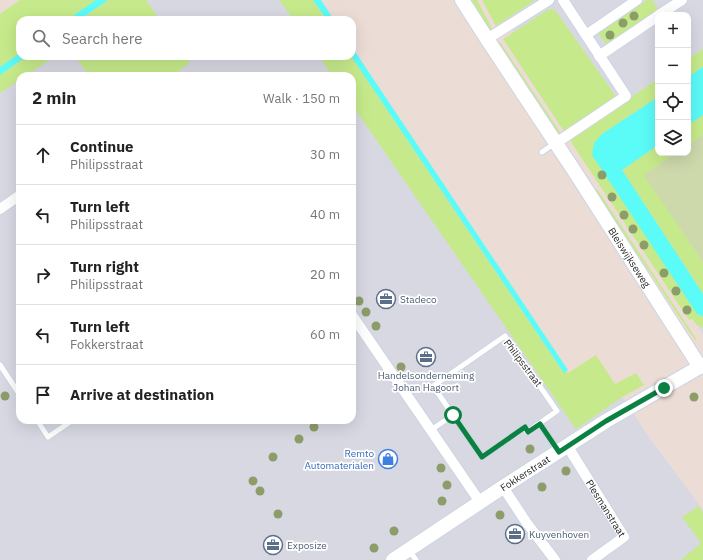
<!DOCTYPE html>
<html lang="en">
<head>
<meta charset="utf-8">
<style>
	:root { --surface:#fff; --page:#f6f6f6; --text:#222; --muted:#767676; --line:#e0e0e0 }
	body { margin:0; font-family:"IBM Plex Sans",sans-serif; background:var(--page); color:var(--text) }
	.controls { position:absolute; right:12px; top:12px; display:grid; overflow:hidden; border-radius:8px; box-shadow:0 4px 16px #0002 }
	.controls button { width:36px; height:36px; display:grid; place-items:center; padding:0; border:0; border-bottom:1px solid var(--line); background:var(--surface); color:var(--text); font:20px sans-serif }
	.stop { position:absolute; width:12px; height:12px; margin:-9px; border:3px solid #0b8043; border-radius:50%; background:#fff }
	.stop.end { background:#0b8043; border-color:#fff; box-shadow:0 1px 4px #0008 }
	.list { margin:0; padding:0; list-style:none }
	h2 { display:flex; justify-content:space-between; align-items:center; height:52px; margin:0; padding:0 16px; font-size:17px }
	h2 small { font-size:13px; font-weight:400; color:var(--muted) }
	.list li { display:grid; grid-template-columns:26px 1fr auto; gap:12px; align-items:center; box-sizing:border-box; height:60px; padding:0 16px; border-top:1px solid var(--line) }
	.list b { display:block; font-size:15px; white-space:nowrap }
	.list p { margin:0; font-size:13px; white-space:nowrap; color:var(--muted) }
	.list em { font-size:13px; font-style:normal; color:var(--muted) }
	.icon { flex:none; width:22px; height:22px; fill:none; stroke:currentColor; stroke-width:2; stroke-linecap:round; stroke-linejoin:round }
	.map { position:relative; flex:none; width:703px; height:560px; overflow:hidden }
	.search { position:absolute; background:var(--surface); box-shadow:0 4px 16px #0002; left:16px; top:16px; width:340px; height:44px; display:flex; align-items:center; gap:10px; box-sizing:border-box; padding:0 14px; border-radius:12px; color:var(--muted); font-size:15px }
	.panel { position:absolute; background:var(--surface); box-shadow:0 4px 16px #0002; left:16px; top:72px; width:340px; height:352px; border-radius:12px }
	.map>svg:first-child { display:block }
	.industrial { fill:#d8d8e3; fill-rule:evenodd }
	.green { fill:#c6ea8b }
	.cemetery { fill:#cdd8ab }
	.water { fill:#5bfbf8 }
	.lines { fill:none; stroke-linecap:round; stroke-linejoin:round }
	.lane-casing { stroke:#cbd6e2; stroke-width:7 }
	.street-casing { stroke:#cbd6e2; stroke-width:12 }
	.secondary-casing { stroke:#cbd6e2; stroke-width:16 }
	.lane { stroke:#fff; stroke-width:5 }
	.street { stroke:#fff; stroke-width:10 }
	.secondary { stroke:#fff; stroke-width:14 }
	.tree { fill:#8c9d6a }
	.route { stroke:#0b8043; stroke-width:5 }
	.labels { text-anchor:middle; dominant-baseline:central; stroke-width:3.5; stroke-linejoin:round; paint-order:stroke }
	.street-label { font-size:10px; fill:#272727; stroke:#fff }
	.service-label { font-size:10px; fill:#4e5e75; stroke:#fff; text-anchor:start }
	.shop-label { font-size:10px; fill:#366cbe; stroke:#fff; text-anchor:end }
</style>
</head>
<body>
<div class="map">
<svg width="703" height="560" viewBox="0 0 703 560">
	<rect width="100%" height="100%" fill="#ecdcd6"/>
	<g class="industrial">
		<polygon points="102,0 317,0 331,20 73,20"/>
		<path d="M 494,0 L 703,0 L 703,335 L 654,239 L 539,72 ZM 658,15 L 688,15 L 688,153 L 658,153 Z"/>
		<path d="M 22,56 L 352,56 L 567,374 L 595,356 L 651,440 L 703,510 L 703,560 L 0,560 L 0,71 ZM 20,76 L 352,76 L 352,420 L 20,420 Z"/>
	</g>
	<g class="green">
		<polygon points="20,0 96,0 67,20 20,20 20,53 0,67 0,14"/>
		<polygon points="108,0 146,0 160,20 80,20"/>
		<polygon points="279,0 313,0 327,20 294,20"/>
		<polygon points="472,0 477,0 492,28 490,30"/>
		<polygon points="482,0 535,0 496,26"/>
		<polygon points="647,0 652,0 658,9 606,44 598,33"/>
		<polygon points="549,9 555,10 617,98 565,133 503,39"/>
		<polygon points="500,42 560,132 558,134 498,43"/>
		<polygon points="703,49 703,67 688,77 688,59"/>
		<polygon points="27,56 55,56 26,76 20,76 20,80 0,93 0,75"/>
		<polygon points="75,56 185,56 190,63 171,76 89,76"/>
		<polygon points="319,56 351,56 563,372 566,371 568,373 596,355 615,384 636,373 644,385 624,396 576,429 352,105 352,76 332,76"/>
		<polygon points="658,79 658,97 602,134 697,314 703,316 703,328 697,325 692,319 689,320 569,139"/>
		<polygon points="703,115 703,135 688,145 688,125"/>
		<polygon points="658,145 658,153 676,153 644,175 703,262 703,294 622,170"/>
		<polygon points="597,189 697,340 695,340 688,330 595,190"/>
		<polygon points="699,506 703,512 703,560 681,560 701,543 682,517"/>
	</g>
	<polygon class="cemetery" points="703,135 703,262 644,175 676,153 688,153 688,145"/>
	<g class="water">
		<polygon points="96,0 108,0 79,20 67,20"/>
		<polygon points="313,0 321,0 334,20 327,20"/>
		<polygon points="352,47 568,370 564,373 351,56 352,56"/>
		<polygon points="20,53 20,56 27,56 0,75 0,67"/>
		<polygon points="703,67 703,115 688,125 688,77"/>
		<polygon points="658,97 658,145 622,170 703,294 703,316 697,314 592,155 594,143 602,134"/>
	</g>
	<g class="lines">
		<defs>
			<g id="lane">
				<polyline points="542,152 555,143"/>
				<polygon points="505,336 557,411 527,432 525,427 482,457 433,386"/>
				<polyline points="0,365 20,395"/>
				<polyline points="37,420 48,437 73,420"/>
				<polyline points="540,424 558,451"/>
				<polyline points="431,430 453,415"/>
				<polyline points="409,550 416,560"/>
			</g>
			<g id="street">
				<polyline points="659,15 682,0"/>
				<polyline points="586,35 637,0"/>
				<polyline points="487,39 549,0"/>
				<polyline points="599,56 658,16"/>
				<polyline points="556,143 626,96 563,0"/>
				<polyline points="0,209 20,195"/>
				<polyline points="352,315 480,502"/>
				<path id="s1" d="M 568,447 L 624,537 L 592,560"/>
				<polyline points="503,487 526,522 555,560"/>
			</g>
			<g id="secondary">
				<path id="s2" d="M 462,0 L 487,39 L 575,172 L 700,367"/>
				<path id="s3" d="M 393,560 L 503,487 L 606,421 L 703,365"/>
			</g>
		</defs>
		<use href="#lane" class="lane-casing"/>
		<use href="#street" class="street-casing"/>
		<use href="#secondary" class="secondary-casing"/>
		<use href="#lane" class="lane"/>
		<use href="#street" class="street"/>
		<use href="#secondary" class="secondary"/>
	</g>
	<g class="tree">
		<circle cx="634" cy="16" r="4.5"/>
		<circle cx="623" cy="23" r="4.5"/>
		<circle cx="610" cy="35" r="4.5"/>
		<circle cx="602" cy="175" r="4.5"/>
		<circle cx="612" cy="197" r="4.5"/>
		<circle cx="624" cy="215" r="4.5"/>
		<circle cx="633" cy="229" r="4.5"/>
		<circle cx="644" cy="245" r="4.5"/>
		<circle cx="664" cy="273" r="4.5"/>
		<circle cx="676" cy="291" r="4.5"/>
		<circle cx="359" cy="301" r="4.5"/>
		<circle cx="687" cy="310" r="4.5"/>
		<circle cx="366" cy="312" r="4.5"/>
		<circle cx="376" cy="326" r="4.5"/>
		<circle cx="401" cy="367" r="4.5"/>
		<circle cx="5" cy="396" r="4.5"/>
		<circle cx="694" cy="397" r="4.5"/>
		<circle cx="314" cy="427" r="4.5"/>
		<circle cx="299" cy="439" r="4.5"/>
		<circle cx="530" cy="449" r="4.5"/>
		<circle cx="273" cy="457" r="4.5"/>
		<circle cx="441" cy="468" r="4.5"/>
		<circle cx="566" cy="471" r="4.5"/>
		<circle cx="253" cy="481" r="4.5"/>
		<circle cx="447" cy="485" r="4.5"/>
		<circle cx="542" cy="487" r="4.5"/>
		<circle cx="260" cy="491" r="4.5"/>
		<circle cx="442" cy="501" r="4.5"/>
		<circle cx="278" cy="514" r="4.5"/>
		<circle cx="500" cy="515" r="4.5"/>
		<circle cx="394" cy="531" r="4.5"/>
		<circle cx="374" cy="548" r="4.5"/>
	</g>
	<g class="lines">
		<polyline class="route" points="453,415 482,457 525,427 528,432 540,424 559,452 606,421 664,388"/>
	</g>
	<defs>
		<symbol id="office-ring" viewBox="-11 -11 22 22"><circle r="9.5" fill="#fff" stroke="#5c6f8a" stroke-width="1.5"/><path d="M-6-3h4V-5.5h4V-3h4V5H-6ZM-1-4.5V-3h2v-1.5ZM-6 0V1H6V0Z" fill="#5c6f8a"/></symbol>
		<symbol id="shop-ring" viewBox="-11 -11 22 22"><circle r="9.5" fill="#fff" stroke="#3f7fe0" stroke-width="1.5"/><path d="M-5-2.5h2.3a2.7 3.5 0 0 1 5.4 0H5L5.5 6h-11ZM-1.5-2.5h3a1.5 2.3 0 0 0-3 0Z" fill="#3f7fe0"/></symbol>
	</defs>
	<g fill-rule="evenodd">
		<use href="#office-ring" x="375" y="288" width="22" height="22"/>
		<use href="#office-ring" x="415" y="346" width="22" height="22"/>
		<use href="#shop-ring" x="377" y="448" width="22" height="22"/>
		<use href="#office-ring" x="504" y="523" width="22" height="22"/>
		<use href="#office-ring" x="262" y="534" width="22" height="22"/>
	</g>
	<g class="labels">
		<g class="street-label">
			<text stroke="none"><textPath href="#s2" startOffset="307">Bleiswijkseweg</textPath></text>
			<text transform="translate(523 363) rotate(53)">Philipsstraat</text>
			<text stroke="none"><textPath href="#s3" startOffset="158">Fokkerstraat</textPath></text>
			<text stroke="none"><textPath href="#s1" startOffset="72">Plesmanstraat</textPath></text>
		</g>
		<g class="service-label">
			<text x="400" y="299">Stadeco</text>
			<text x="426" y="375" text-anchor="middle">Handelsonderneming<tspan x="426" dy="12">Johan Hagoort</tspan></text>
			<text x="529" y="534">Kuyvenhoven</text>
			<text x="287" y="545">Exposize</text>
		</g>
		<g class="shop-label">
			<text x="374" y="453">Remto<tspan x="374" dy="12">Automaterialen</tspan></text>
		</g>
	</g>
</svg>
<div class="controls">
<button>+</button>
<button>−</button>
<button><svg class="icon" aria-label="locate" viewBox="0 0 24 24"><circle cx="12" cy="12" r="6"/><path d="M12 2v4M12 18v4M2 12h4M18 12h4"/></svg></button>
<button><svg class="icon" aria-label="layers" viewBox="0 0 24 24"><path d="M12 4l9 5-9 5-9-5zM3 14l9 5 9-5"/></svg></button>
</div>
<div class="stop" style="left:453px;top:415px"></div>
<div class="stop end" style="left:664px;top:388px"></div>
<div class="search"><svg class="icon" aria-label="search" viewBox="0 0 24 24"><circle cx="10" cy="10" r="6"/><path d="M15 15l6 6"/></svg>Search here</div>
<section class="panel">
<h2>2 min<small>Walk · 150 m</small></h2>
<ul class="list">
<li><svg class="icon" aria-label="ahead" viewBox="0 0 24 24"><path d="M12 20V5M6 11l6-6 6 6"/></svg><div><b>Continue</b><p>Philipsstraat</p></div><em>30 m</em></li>
<li><svg class="icon" aria-label="left" viewBox="0 0 24 24"><path d="M17 20v-9H6M10 6l-5 5 5 5"/></svg><div><b>Turn left</b><p>Philipsstraat</p></div><em>40 m</em></li>
<li><svg class="icon" aria-label="right" viewBox="0 0 24 24"><path d="M7 20v-9h11M14 6l5 5-5 5"/></svg><div><b>Turn right</b><p>Philipsstraat</p></div><em>20 m</em></li>
<li><svg class="icon" aria-label="left" viewBox="0 0 24 24"><path d="M17 20v-9H6M10 6l-5 5 5 5"/></svg><div><b>Turn left</b><p>Fokkerstraat</p></div><em>60 m</em></li>
<li><svg class="icon" aria-label="arrive" viewBox="0 0 24 24"><path d="M6 21V4h12l-3 4 3 4H6"/></svg><div><b>Arrive at destination</b></div></li>
</ul>
</section>
</div>
</body>
</html>
